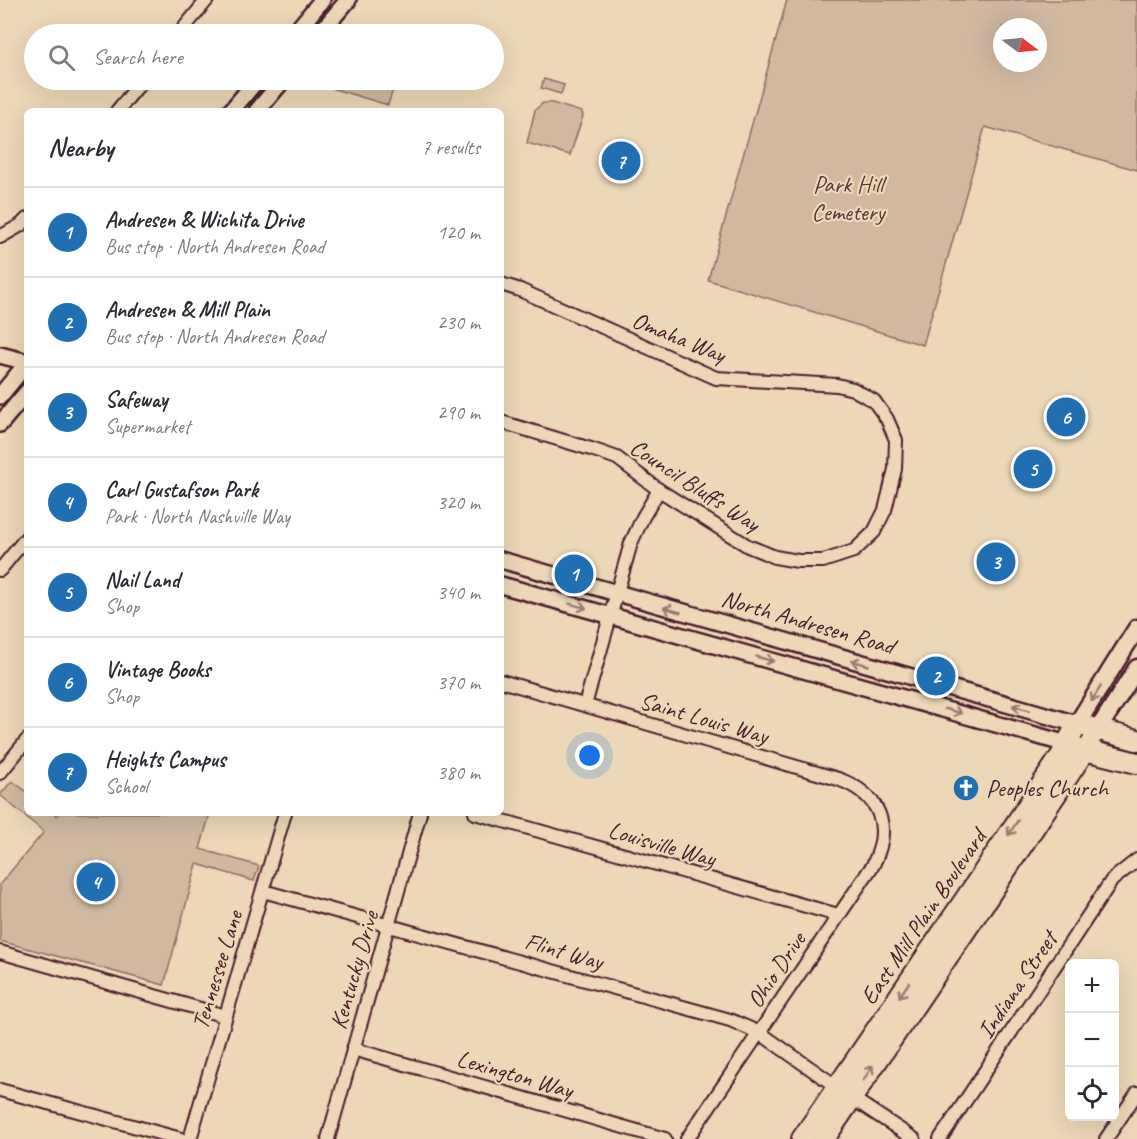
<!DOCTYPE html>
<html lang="en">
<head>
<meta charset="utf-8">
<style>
	:root { --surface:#fff; --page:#f2f2f3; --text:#2b2b33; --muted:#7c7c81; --line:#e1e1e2; --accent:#1f6fb2 }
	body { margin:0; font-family:Caveat,sans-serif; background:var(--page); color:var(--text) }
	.controls { position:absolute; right:18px; bottom:18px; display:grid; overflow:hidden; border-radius:9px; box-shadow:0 6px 24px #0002 }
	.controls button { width:54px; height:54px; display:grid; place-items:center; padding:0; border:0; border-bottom:2px solid var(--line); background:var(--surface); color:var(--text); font:30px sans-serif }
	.compass { position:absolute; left:993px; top:18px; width:54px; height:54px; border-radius:50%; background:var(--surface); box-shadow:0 6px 24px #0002; rotate:106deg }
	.you { position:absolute; left:590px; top:756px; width:21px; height:21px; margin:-15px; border:4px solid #fff; border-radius:50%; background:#1a73e8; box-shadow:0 0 0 9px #1a73e833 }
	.badge { display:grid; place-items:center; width:39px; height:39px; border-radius:50%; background:var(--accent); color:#fff; font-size:20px; font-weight:700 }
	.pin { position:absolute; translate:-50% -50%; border:3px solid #fff; box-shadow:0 2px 6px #0006 }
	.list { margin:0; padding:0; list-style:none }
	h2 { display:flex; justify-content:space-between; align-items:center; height:78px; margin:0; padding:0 24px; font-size:26px }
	h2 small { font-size:20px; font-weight:400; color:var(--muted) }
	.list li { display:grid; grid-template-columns:39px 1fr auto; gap:18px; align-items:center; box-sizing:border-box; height:90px; padding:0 24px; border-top:2px solid var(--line) }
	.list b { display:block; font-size:22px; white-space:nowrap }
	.list p { margin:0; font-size:20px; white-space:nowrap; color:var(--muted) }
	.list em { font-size:20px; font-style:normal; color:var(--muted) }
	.icon { flex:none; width:33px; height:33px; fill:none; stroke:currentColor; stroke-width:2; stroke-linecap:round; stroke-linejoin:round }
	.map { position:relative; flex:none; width:1137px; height:1139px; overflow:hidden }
	.search { position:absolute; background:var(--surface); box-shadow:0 6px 24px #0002; left:24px; top:24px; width:480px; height:66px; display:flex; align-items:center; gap:15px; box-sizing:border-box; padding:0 21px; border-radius:33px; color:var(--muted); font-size:22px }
	.panel { position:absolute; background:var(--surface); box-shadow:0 6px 24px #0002; left:24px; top:108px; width:480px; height:708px; border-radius:9px }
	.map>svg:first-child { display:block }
	.green { fill:#d1b9a0; stroke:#8e6c66; stroke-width:1.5; fill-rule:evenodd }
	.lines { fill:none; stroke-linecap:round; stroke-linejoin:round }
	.minor-casing { stroke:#4a1f2b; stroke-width:16 }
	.tertiary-casing { stroke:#4a1f2b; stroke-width:20 }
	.secondary-casing { stroke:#4a1f2b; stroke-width:21 }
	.primary-casing { stroke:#4a1f2b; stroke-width:24 }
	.minor { stroke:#ecd7b6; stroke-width:12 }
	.tertiary { stroke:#ecd7b6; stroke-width:15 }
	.secondary { stroke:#ecd7b6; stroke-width:16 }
	.primary { stroke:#ecd7b6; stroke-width:20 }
	.oneway { stroke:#9b7b70 }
	.labels { text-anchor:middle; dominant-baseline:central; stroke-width:4.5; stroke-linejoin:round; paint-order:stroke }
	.park-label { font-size:24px; fill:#5e363d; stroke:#ecd7b6 }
	.street-label { font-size:24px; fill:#4a1f2b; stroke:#ecd7b6 }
	.poi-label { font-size:24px; fill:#4a1f2b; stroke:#ecd7b6; text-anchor:start }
</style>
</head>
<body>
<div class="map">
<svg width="1137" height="1139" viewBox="0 0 1137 1139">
	<rect width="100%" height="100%" fill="#ecd7b6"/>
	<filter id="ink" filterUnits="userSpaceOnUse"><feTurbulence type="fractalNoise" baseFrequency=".0167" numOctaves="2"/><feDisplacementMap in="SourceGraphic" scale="12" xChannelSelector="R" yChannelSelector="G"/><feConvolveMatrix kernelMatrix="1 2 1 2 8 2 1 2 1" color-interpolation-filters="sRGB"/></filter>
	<g filter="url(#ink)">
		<g class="green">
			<path d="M 787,0 L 1137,0 L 1137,170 L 985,127 L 923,345 L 708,280 ZM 1002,27 L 1038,27 L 1038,63 L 1002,63 Z"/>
			<polygon points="544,79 564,85 561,94 541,88"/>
			<polygon points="337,80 396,80 388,105 334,89"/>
			<polygon points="543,103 552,103 582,112 583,116 570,155 527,143 535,110"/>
			<polygon points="12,781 27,792 27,813 53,813 57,816 60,813 210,813 200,849 259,866 254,881 197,864 164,985 0,941 0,884 44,832 0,795"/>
		</g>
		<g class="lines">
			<defs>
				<g id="minor">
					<polyline points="179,34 207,0"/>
					<polyline points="117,111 143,80"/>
					<polyline points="0,237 21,225 27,219"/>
					<polyline points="501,284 520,290 716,378 837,385 853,389 874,401 887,419 896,440 895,469 885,510 874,532 854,551 823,561 798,561 775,557 748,546 659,490 617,458 594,450 501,422"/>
					<polyline points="0,570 27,537"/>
					<path d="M 501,681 L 838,779 C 879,794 893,825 873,865 L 687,1139"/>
					<polyline points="585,705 631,543 643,517 659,490"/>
					<polyline points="0,773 27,740"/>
					<polyline points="475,813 838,915"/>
					<polyline points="263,891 730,1020 760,1033 837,1087"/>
					<polyline points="0,952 225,1016"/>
					<polyline points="353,1049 665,1139"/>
					<polyline points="0,1090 181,1139"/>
					<polyline points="852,1098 914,1139"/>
					<polyline points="190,1139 285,813"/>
					<polyline points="328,1139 420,813"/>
					<polyline points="940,1139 1112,880 1137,860"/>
					<polyline points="1106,1139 1137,1093"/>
				</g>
				<g id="tertiary">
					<polyline points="294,34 322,0"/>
					<polyline points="319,34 348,0"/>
					<polyline points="231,111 257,80"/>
					<polyline points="257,111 283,80"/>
					<polyline points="0,355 27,362"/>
					<polyline points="0,396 27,363"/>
					<polyline points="0,424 27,392"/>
					<polyline points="501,560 1077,724"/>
					<polyline points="501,585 1067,744"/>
				</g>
				<g id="secondary">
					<polyline points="1077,724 1137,628"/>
					<polyline points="1075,746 1085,750 1137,668"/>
				</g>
				<g id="primary">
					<polyline points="802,1139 973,888 1061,756 1077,724 1137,740"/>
					<polyline points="824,1139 988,897 1085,750 1137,763"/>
				</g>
			</defs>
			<use href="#minor" class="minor-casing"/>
			<use href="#tertiary" class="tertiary-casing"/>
			<use href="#secondary" class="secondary-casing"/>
			<use href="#primary" class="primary-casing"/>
			<use href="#minor" class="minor"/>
			<use href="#tertiary" class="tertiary"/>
			<use href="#secondary" class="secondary"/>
			<use href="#primary" class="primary"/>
		</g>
		<defs><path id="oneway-shaft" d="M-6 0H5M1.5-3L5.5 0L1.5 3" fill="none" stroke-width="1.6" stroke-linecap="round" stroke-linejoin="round" transform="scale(1.5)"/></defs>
		<g class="oneway">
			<use href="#oneway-shaft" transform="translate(578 606) rotate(15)"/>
			<use href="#oneway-shaft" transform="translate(672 610) rotate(-164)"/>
			<use href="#oneway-shaft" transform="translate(765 659) rotate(16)"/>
			<use href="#oneway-shaft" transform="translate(860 663) rotate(-164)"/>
			<use href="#oneway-shaft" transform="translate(1096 694) rotate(122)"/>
			<use href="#oneway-shaft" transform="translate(1021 708) rotate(-164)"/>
			<use href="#oneway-shaft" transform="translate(953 711) rotate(15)"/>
			<use href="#oneway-shaft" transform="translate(1013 828) rotate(124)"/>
			<use href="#oneway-shaft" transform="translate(904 990) rotate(124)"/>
			<use href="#oneway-shaft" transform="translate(868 1073) rotate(-57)"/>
		</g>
	</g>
	<defs>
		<symbol id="church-disc" viewBox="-11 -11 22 22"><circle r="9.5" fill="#1f6fb2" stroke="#ecd7b6"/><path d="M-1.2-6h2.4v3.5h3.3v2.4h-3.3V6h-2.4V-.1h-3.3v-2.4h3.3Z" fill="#fff"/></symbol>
	</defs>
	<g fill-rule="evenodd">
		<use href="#church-disc" x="951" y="773" width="30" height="30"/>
	</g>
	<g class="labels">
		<g class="park-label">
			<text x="848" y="184">Park Hill<tspan x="848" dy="28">Cemetery</tspan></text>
		</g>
		<g class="street-label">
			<text transform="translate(679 337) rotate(22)">Omaha Way</text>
			<text transform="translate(695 485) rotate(33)">Council Bluffs Way</text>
			<text transform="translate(808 622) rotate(16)">North Andresen Road</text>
			<text transform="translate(704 718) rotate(16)">Saint Louis Way</text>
			<text transform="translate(662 844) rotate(16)">Louisville Way</text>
			<text transform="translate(923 917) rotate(-56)">East Mill Plain Boulevard</text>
			<text transform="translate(564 951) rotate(16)">Flint Way</text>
			<text transform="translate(217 970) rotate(-73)">Tennessee Lane</text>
			<text transform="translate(354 970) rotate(-74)">Kentucky Drive</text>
			<text transform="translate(776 970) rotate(-56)">Ohio Drive</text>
			<text transform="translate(1017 985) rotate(-56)">Indiana Street</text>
			<text transform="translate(515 1074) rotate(16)">Lexington Way</text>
		</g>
		<g class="poi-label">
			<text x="986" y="788">Peoples Church</text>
		</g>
	</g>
</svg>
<div class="controls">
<button>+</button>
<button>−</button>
<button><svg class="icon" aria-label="locate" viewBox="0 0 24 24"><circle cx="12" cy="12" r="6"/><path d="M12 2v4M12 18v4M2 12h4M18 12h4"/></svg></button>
</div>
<svg class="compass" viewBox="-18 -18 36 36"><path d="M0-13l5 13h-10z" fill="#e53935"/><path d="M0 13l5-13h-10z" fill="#7c7c81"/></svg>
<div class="you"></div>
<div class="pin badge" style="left:574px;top:574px">1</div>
<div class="pin badge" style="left:936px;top:676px">2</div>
<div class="pin badge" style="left:996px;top:562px">3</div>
<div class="pin badge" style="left:96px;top:882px">4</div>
<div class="pin badge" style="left:1033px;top:469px">5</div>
<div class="pin badge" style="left:1066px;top:417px">6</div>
<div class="pin badge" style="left:621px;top:161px">7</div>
<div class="search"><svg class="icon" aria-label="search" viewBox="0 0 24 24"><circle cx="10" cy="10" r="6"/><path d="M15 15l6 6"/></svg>Search here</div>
<section class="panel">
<h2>Nearby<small>7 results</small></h2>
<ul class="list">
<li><span class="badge">1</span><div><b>Andresen &amp; Wichita Drive</b><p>Bus stop · North Andresen Road</p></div><em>120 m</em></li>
<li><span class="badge">2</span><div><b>Andresen &amp; Mill Plain</b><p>Bus stop · North Andresen Road</p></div><em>230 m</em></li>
<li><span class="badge">3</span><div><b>Safeway</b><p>Supermarket</p></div><em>290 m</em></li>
<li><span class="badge">4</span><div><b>Carl Gustafson Park</b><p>Park · North Nashville Way</p></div><em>320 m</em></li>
<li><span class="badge">5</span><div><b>Nail Land</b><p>Shop</p></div><em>340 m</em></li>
<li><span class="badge">6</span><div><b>Vintage Books</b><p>Shop</p></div><em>370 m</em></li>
<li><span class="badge">7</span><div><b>Heights Campus</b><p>School</p></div><em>380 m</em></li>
</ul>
</section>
</div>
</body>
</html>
